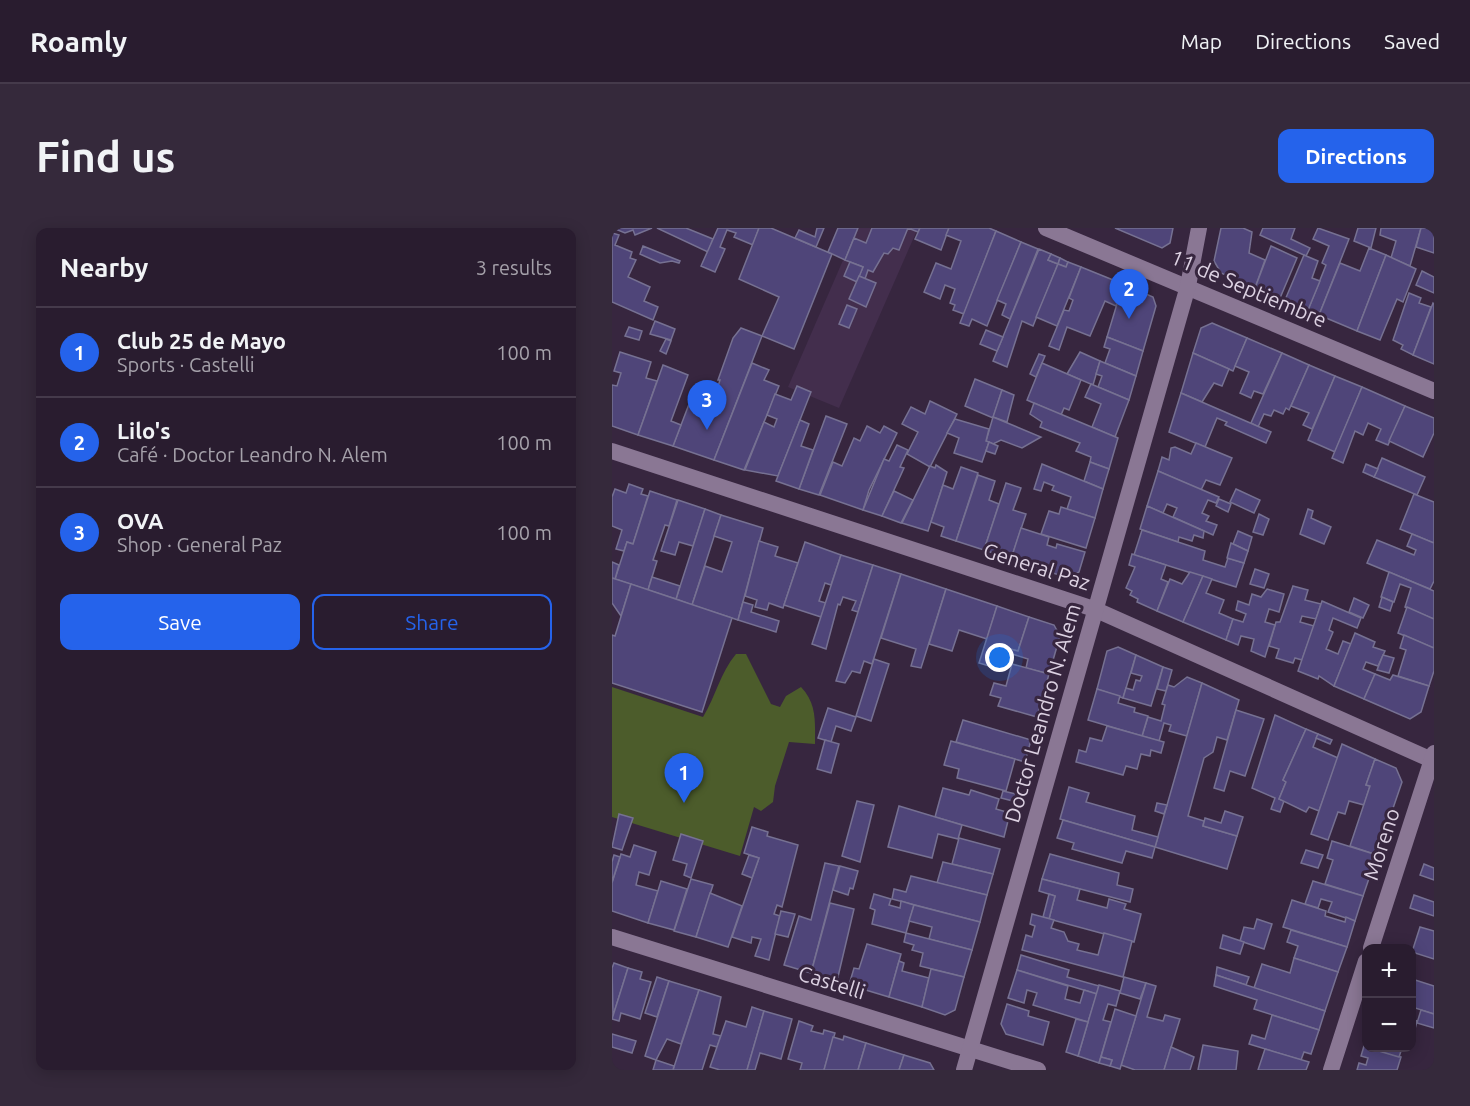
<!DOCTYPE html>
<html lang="en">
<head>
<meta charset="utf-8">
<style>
	:root { --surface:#291c2f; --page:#35293b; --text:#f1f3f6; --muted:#a5a1aa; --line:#453a4b; --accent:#2563eb }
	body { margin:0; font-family:Ubuntu,sans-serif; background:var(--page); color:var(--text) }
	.controls { position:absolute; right:18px; bottom:18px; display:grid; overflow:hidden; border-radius:12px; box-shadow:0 3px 15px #0003 }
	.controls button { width:54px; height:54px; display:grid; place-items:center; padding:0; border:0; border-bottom:2px solid var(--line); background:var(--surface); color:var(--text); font:30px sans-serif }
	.you { position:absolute; left:388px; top:430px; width:21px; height:21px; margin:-15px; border:4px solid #fff; border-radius:50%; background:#1a73e8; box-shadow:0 0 0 9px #1a73e833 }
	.badge { display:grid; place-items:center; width:39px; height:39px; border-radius:50%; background:var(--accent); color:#fff; font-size:20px; font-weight:700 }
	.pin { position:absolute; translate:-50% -50px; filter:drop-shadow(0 2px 3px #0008) }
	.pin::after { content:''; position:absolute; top:32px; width:21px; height:18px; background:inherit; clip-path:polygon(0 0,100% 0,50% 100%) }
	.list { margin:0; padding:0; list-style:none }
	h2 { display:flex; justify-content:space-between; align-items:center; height:78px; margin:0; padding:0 24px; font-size:26px }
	h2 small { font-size:20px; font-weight:400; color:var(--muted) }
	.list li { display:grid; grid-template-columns:39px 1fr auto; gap:18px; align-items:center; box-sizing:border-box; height:90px; padding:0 24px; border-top:2px solid var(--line) }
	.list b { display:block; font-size:22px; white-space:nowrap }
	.list p { margin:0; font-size:20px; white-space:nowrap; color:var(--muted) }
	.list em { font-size:20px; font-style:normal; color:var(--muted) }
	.actions { display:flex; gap:12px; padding:18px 24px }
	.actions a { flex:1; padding:14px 0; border:2px solid var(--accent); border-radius:12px; text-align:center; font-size:21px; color:var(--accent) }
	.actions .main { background:var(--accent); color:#fff }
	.map { position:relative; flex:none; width:822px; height:842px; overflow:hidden; border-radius:12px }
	header { display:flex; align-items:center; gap:36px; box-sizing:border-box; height:84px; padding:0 30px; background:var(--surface); border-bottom:2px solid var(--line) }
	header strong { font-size:28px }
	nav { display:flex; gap:33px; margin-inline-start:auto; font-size:21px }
	.intro { display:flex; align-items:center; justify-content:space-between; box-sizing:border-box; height:144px; padding:0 36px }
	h1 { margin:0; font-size:42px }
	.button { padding:15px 27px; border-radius:12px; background:var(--accent); color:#fff; font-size:21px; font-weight:700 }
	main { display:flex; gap:36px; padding:0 36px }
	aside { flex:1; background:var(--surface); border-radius:12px; box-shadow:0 3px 15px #0003 }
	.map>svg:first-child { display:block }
	.built { fill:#432e4d }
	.green { fill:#4c5c2b }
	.building { fill:#4f4579; stroke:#767192; stroke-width:1.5 }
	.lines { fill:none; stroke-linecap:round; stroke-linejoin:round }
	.minor { stroke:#8a7794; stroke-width:16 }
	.labels { text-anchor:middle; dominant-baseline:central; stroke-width:6; stroke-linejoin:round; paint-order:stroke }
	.street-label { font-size:21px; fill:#dcd1e2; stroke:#37263f }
</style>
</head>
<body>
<header>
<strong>Roamly</strong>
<nav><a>Map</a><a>Directions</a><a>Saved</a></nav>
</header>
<div class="intro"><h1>Find us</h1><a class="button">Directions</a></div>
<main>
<aside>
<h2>Nearby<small>3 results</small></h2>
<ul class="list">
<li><span class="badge">1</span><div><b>Club 25 de Mayo</b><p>Sports · Castelli</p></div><em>100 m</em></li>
<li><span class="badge">2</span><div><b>Lilo's</b><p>Café · Doctor Leandro N. Alem</p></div><em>100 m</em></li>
<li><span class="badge">3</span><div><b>OVA</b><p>Shop · General Paz</p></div><em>100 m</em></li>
</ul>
<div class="actions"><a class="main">Save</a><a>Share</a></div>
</aside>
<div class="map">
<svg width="822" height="842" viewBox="0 0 822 842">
	<rect width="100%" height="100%" fill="#37263f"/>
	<polygon class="built" points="245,0 306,0 227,180 176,159"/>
	<path class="green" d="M 124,426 L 134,426 L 159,476 L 168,479 L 174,468 L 189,459 C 205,476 203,493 203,516 L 177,514 L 163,558 L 161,574 L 149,583 L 142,579 L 128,628 L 0,589 L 0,459 L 91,489 C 104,468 108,445 124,426 Z"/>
	<g class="building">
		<polygon points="1,0 40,0 23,7 21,2 13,5"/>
		<polygon points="45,0 74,0 101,11 96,24"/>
		<polygon points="106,0 147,0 141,17 122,9 124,5 115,2 108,19 113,21 103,44 89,38"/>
		<polygon points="147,0 159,0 220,26 182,121 150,108 167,69 127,51"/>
		<polygon points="205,0 212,0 204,19 183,10 187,2 203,9"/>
		<polygon points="226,0 246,0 233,32 216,24"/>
		<polygon points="260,0 308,0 306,4 296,0 287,22 281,20 276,26 272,25 261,44 256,42 253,51 247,48 251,39 233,32 242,10 254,15"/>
		<polygon points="308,0 337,0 329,22 303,11"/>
		<polygon points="337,0 377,0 384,3 352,86 341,82 343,77 338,75 343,61 333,57 328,71 312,64 324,35 339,41 349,13 334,7"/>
		<polygon points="503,0 561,0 558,15 550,20"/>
		<polygon points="609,0 631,0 640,4 637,25 653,32 643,60 609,45 602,33"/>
		<polygon points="651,0 683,0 679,11 698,20 694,28 648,7"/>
		<polygon points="706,0 737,11 707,87 696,82 714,37 710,35 717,18 701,11"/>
		<polygon points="746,0 764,0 759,20 742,13"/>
		<polygon points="769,0 809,0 798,38 779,30 784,13 768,7"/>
		<polygon points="809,0 822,0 822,25 804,19"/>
		<polygon points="384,3 409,14 375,98 360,91 357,98 348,95"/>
		<polygon points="0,5 7,7 3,17 20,24 18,30 24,32 16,49 38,59 32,73 46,79 41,92 0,74"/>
		<polygon points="409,14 426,21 398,91 390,87 394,76 385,72"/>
		<polygon points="31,18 68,33 67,35 60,33 48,35 28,26"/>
		<polygon points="659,18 685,30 668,70 643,60"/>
		<polygon points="757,20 774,27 745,103 707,87 728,35 748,43"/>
		<polygon points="427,21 439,26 436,32 446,36 421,98 410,93 395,139 381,133"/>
		<polygon points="439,26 448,30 446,36 436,32"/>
		<polygon points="692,27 706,33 700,50 708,53 696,82 673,72"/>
		<polygon points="774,27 804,41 791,74 785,71 768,112 745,103"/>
		<polygon points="448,30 456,34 454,39 446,36"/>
		<polygon points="238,34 251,39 245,54 232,48"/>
		<polygon points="456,34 469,39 445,98 424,89 446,36 454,39"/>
		<polygon points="469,39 511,56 504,78 493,73 478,108 455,99 447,122 437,118 452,82 457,83 461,72 457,70"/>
		<polygon points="810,43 822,49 822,65 804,57"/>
		<polygon points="247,48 264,55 254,79 237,71"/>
		<polygon points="511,56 541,69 544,78 531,123 495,109"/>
		<polygon points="797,65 809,70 807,75 819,79 801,127 789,121 791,117 781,112"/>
		<polygon points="821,75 822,76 822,136 801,127"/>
		<polygon points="235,77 245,81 237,100 227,96"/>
		<polygon points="43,93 63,101 59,112 38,106"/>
		<polygon points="600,95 635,110 621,143 581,125 589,100"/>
		<polygon points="17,99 30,103 27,112 13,108"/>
		<polygon points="129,100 150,108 102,232 61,218 79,171 100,178 108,152 106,152 121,110"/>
		<polygon points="374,102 391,109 385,123 368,116"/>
		<polygon points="495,109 531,123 524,148 493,135 498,121 492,119"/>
		<polygon points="635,110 670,125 651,166 642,163 639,170 628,165 637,144 623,138"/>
		<polygon points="54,111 59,113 54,126 48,123"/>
		<polygon points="8,124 39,134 34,150 45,153 26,207 0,198 0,157 5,158 9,145 2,143"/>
		<polygon points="468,124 488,133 481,157 455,146"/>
		<polygon points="581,125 617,141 610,158 602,155 590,174 569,165"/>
		<polygon points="670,125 697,137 677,182 674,180 671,186 662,182 659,188 652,186 646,199 639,195"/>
		<polygon points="427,126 433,128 424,149 418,146"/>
		<polygon points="488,133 524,148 517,172 486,159 490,148 484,146"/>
		<polygon points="140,135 157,142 152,152 167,158 132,242 102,232"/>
		<polygon points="430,135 469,152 457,182 452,180 449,187 415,172"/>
		<polygon points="51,137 76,147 59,193 69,197 61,218 26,207"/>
		<polygon points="697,137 723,148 700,201 691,197 697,185 679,178"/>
		<polygon points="723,148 750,159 723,224 696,212"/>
		<polygon points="363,151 390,162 381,190 353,178"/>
		<polygon points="479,156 517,172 503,209 480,199 489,176 473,169"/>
		<polygon points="185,158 199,164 166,248 133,242 152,194 162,199 165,191 155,187 163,166 179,172"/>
		<polygon points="750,159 793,178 776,217 764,212 769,201 756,195 751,207 743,203 731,235 720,230"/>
		<polygon points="390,162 402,167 395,194 381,189"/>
		<polygon points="569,165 659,204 654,215 613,197 615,194 605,190 593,219 557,204"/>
		<polygon points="318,173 345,186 318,239 295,226 306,204 290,196 299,179 313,186"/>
		<polygon points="422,175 506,210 497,241 478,234 479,229 464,223 468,215 428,199 430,194 418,186"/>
		<polygon points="793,178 822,190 822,205 811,229 777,213"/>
		<polygon points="214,188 235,196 207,267 187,261"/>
		<polygon points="381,189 429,209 410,220 389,212 381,216 374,213"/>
		<polygon points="343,191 377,201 374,213 377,214 370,234 342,225 347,210 335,205"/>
		<polygon points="188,192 197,196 189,218 201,222 187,261 164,253"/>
		<polygon points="255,198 268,205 272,198 285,205 257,262 251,282 208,267 221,234 230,238 242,210 248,213"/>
		<polygon points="377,214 386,218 383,226 374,223"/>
		<polygon points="584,215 620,230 608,257 594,252 589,262 546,243 550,229 557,232 559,220 563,219 579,226"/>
		<polygon points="285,217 296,222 288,239 292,240 270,288 251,282 272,231 277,233"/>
		<polygon points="770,230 813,249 805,267 762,249"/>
		<polygon points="478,234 497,241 491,261 472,253"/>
		<polygon points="430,236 491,261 483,290 455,281 459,269 440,262 442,258 432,254 429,263 422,261"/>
		<polygon points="754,236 766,241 762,249 751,244"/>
		<polygon points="324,237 335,244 316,303 290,295 318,238 323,240"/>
		<polygon points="349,239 366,245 344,313 329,308 332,299 319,294 331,257 341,261"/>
		<polygon points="546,243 607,269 604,275 596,272 590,285 597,288 594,293 605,297 601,307 561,289 565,280 555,276 551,285 535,278"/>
		<polygon points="366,247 383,253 377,272 387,276 372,322 344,313"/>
		<polygon points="394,255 409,260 401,282 414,286 399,331 372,322"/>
		<polygon points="17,256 31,261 29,266 36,268 21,316 15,314 12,323 4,321 10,302 0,298 0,269 3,261 14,265"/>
		<polygon points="624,261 648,272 642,285 618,274"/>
		<polygon points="38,263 65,272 57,298 53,297 41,332 45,333 36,362 3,351 15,314 21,316"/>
		<polygon points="282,263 301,272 289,295 270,288"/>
		<polygon points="802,266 822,274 822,315 788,301"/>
		<polygon points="607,271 619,276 616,284 604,278"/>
		<polygon points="66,272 93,281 81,318 67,314 63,327 49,323"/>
		<polygon points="535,278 592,303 591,310 582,307 580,313 567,309 566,314 528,301"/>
		<polygon points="449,279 483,290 474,320 429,306 437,283 447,286"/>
		<polygon points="93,281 109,287 80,377 64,371"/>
		<polygon points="696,281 701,283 699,290 719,299 712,316 688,306"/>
		<polygon points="647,286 657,291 651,307 641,304"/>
		<polygon points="109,287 151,300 126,392 80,377 93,338 110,344 120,314 102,308"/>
		<polygon points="409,300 437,309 435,317 444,320 445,316 473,324 467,344 456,350 399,331"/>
		<polygon points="530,302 593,323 591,332 613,339 616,330 632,335 624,359 522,327"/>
		<polygon points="626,303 640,309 636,323 621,316"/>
		<polygon points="800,306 822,315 822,353 818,361 755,335 765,312 802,327 804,322 795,318"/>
		<polygon points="147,313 166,319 163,328 186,335 171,380 157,375 155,382 143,379 145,372 133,368"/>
		<polygon points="193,314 229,327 219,357 213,355 207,373 214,375 209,389 172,377"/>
		<polygon points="619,315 636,323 632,335 615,330"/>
		<polygon points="520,326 554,337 549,351 556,354 545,383 525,374 526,371 518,367 520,363 514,360 523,339 517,337"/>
		<polygon points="229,327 261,337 246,384 240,382 244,373 231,369 228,377 226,376 214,421 200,416"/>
		<polygon points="0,334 7,337 3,351 0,350"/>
		<polygon points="261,337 289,346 260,436 252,433 248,445 240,443 233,455 224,453"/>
		<polygon points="643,341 657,346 652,360 638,356"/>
		<polygon points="578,344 591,348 571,394 545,383 558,351 570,356"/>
		<polygon points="777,344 822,363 822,391 793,379 799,360 788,356 782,374 769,369"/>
		<polygon points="289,346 334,361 309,440 299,438 304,421 269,410"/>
		<polygon points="591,348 600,351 594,365 612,372 607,385 621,391 614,412 571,394"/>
		<polygon points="40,349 68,358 64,371 36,362"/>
		<polygon points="0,350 19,356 9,388 0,375"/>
		<polygon points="19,356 120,390 90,484 0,455 0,407 3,408"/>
		<polygon points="681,358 696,362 693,372 709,376 704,391 690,388 688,394 702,398 690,432 683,430 681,435 664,430 667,421 657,418 664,394 668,394"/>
		<polygon points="334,361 385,378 375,411 347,402 340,423 317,416"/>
		<polygon points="655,361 672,366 667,384 657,381 653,394 663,397 653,429 639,423 642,411 629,408 626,417 614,412 621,391 631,394 634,386 624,382 626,373 637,377 640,366 649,369"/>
		<polygon points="770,369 781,374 778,383 767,379"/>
		<polygon points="742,370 757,377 751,390 737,384"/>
		<polygon points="710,373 749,390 745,400 721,390 717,402 721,404 714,421 726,426 731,413 739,416 722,458 707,448 706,451 686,443"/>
		<polygon points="131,374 141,377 139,384 167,393 164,404 126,392"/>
		<polygon points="385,378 417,389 406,423 398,421 391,442 367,435"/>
		<polygon points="795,379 822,391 822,420 786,405"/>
		<polygon points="417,389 442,397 448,408 437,446 414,440 416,431 397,425 398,421 406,423"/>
		<polygon points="743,405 763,414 761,419 773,423 766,438 754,434 751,441 763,446 752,471 722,458"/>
		<polygon points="792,407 822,420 822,443 817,458 786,448 794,422 788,420"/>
		<polygon points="506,419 524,427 511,470 485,461 495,423"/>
		<polygon points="524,427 551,439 539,478 511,470 514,460 521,462 524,452 528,453 530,448 519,445"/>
		<polygon points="771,427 782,430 777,445 765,442"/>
		<polygon points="262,431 277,436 259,493 244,488"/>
		<polygon points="400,436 437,446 425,489 386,478 389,470 378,467 382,455 394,458"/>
		<polygon points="551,439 560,442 554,463 545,461"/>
		<polygon points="763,446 778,452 781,447 817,458 809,484 798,491 752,471"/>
		<polygon points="575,449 590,455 575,508 557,503 559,497 552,495 547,513 530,508 536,489 549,493 553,477 550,476 556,457 562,459"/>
		<polygon points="590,455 627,472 615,512 605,509 601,524 592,530 576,588 592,593 591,598 625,608 615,641 543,619"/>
		<polygon points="485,461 508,468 506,475 523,480 522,484 536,488 530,508 476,492"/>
		<polygon points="216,480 244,489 239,503 224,498 219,514 206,510"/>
		<polygon points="624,482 652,491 633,548 618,543 612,563 602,560"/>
		<polygon points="663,487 694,501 671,552 674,554 667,571 672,573 668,584 659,581 663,570 640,560"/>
		<polygon points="351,492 419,512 413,534 344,514"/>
		<polygon points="495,498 552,514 549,525 539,522 538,528 529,526 525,541 514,538 511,547 464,534 467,522 474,524 478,510 490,513"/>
		<polygon points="694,501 706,506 701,519 726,530 707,583 697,579 694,584 667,571 674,554 671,552"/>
		<polygon points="706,506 720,512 718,516 704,510"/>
		<polygon points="213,512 227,516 219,545 205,541"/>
		<polygon points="339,513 403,531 394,563 345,550 347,541 332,537"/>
		<polygon points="730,516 763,531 754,557 758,558 752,577 737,573 733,586 726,584 716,612 699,606"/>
		<polygon points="763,531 784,540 790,554 765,627 738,618 758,558 754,557"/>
		<polygon points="457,559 477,565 474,574 523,588 520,602 546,609 543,619 448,591"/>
		<polygon points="331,560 357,567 359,562 387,571 384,581 398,585 392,609 323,589"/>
		<polygon points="391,563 404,566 401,573 389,570"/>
		<polygon points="245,573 262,577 248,634 230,628"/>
		<polygon points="545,575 555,577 552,586 543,583"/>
		<polygon points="287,578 350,597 346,611 326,606 320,630 276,619"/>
		<polygon points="613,583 631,589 625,608 591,598 593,590 609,595"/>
		<polygon points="7,586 21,590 10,622 0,619"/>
		<polygon points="451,592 543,619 540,630 514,623 510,635 460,621 462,615 445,610"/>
		<polygon points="140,599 156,604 155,608 186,617 170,679 165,677 162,686 168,688 157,732 143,728 149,711 140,709 139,715 120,709 147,630 132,625"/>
		<polygon points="69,606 91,613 79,650 72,647 75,636 61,632"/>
		<polygon points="347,610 388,621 381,646 340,636"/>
		<polygon points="720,613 765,627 751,668 713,656 721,632 715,630"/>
		<polygon points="22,617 44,624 37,647 27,644 24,657 46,663 36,695 0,683 0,655 9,626 18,629"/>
		<polygon points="694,622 711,627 706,640 689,635"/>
		<polygon points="438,626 507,645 505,657 521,661 518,674 430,651"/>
		<polygon points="2,627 8,629 0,654 0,634"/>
		<polygon points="137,627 147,630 140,650 130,646"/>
		<polygon points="331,634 381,646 375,667 325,655"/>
		<polygon points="213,635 227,638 199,745 172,737 187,688 199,692"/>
		<polygon points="812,636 822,640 822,652 808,647"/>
		<polygon points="228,638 246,643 241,661 238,660 236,667 221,662"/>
		<polygon points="299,648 375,667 368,694 280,671 282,661 294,664"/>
		<polygon points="79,651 101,657 84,709 62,703"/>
		<polygon points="430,651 468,661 465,672 495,680 497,671 514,676 512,681 529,686 522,714 437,691 443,668 427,663"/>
		<polygon points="49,653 75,661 62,702 36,695"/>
		<polygon points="701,653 751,668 743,693 716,684 720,674 709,671 706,680 693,676"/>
		<polygon points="98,665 130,678 116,719 84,709"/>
		<polygon points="262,666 279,671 277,677 288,680 289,673 302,677 294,705 260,696 263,682 258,680"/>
		<polygon points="437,666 443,668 437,691 431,689"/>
		<polygon points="802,667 822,674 822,688 798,680"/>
		<polygon points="680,672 714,683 713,688 733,694 734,689 743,693 735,719 671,699"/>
		<polygon points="218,675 242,681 225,753 199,745"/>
		<polygon points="302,677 368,694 360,722 317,711 320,699 297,693"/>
		<polygon points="169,683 183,686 176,709 163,706"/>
		<polygon points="420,686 442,692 439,700 452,704 456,713 467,716 465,722 486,727 492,705 520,713 511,749 410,722 414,707 420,709 423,698 418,696"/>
		<polygon points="645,691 660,696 652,721 628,713 632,699 642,701"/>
		<polygon points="808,699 822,703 822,731 800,724"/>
		<polygon points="679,702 735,719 726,744 682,730 686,718 675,714"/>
		<polygon points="294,705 360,722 352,749 308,738 311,725 300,722 302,717 292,714"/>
		<polygon points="611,707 632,714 628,726 608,720"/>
		<polygon points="255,716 289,726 277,769 237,757 242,740 247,741"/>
		<polygon points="409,727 457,742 455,749 487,758 485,766 405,742"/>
		<polygon points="682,730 726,744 713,783 642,760 650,736 678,745"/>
		<polygon points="287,733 292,735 290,743 317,750 310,779 277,769"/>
		<polygon points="2,735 16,740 1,788 0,740"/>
		<polygon points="605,739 637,749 634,757 604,747"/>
		<polygon points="16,740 30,744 28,751 39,754 28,791 9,785 7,793 0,791"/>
		<polygon points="319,741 352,749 343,782 333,787 310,779"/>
		<polygon points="405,742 456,758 453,771 468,775 472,762 485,766 476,794 421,777 425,765 415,762 412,775 396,770"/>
		<polygon points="604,747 713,783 707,802 642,781 645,772 602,758"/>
		<polygon points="45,749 57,753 45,789 33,785"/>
		<polygon points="512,749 534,755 528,771 508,765"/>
		<polygon points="800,751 822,758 822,786 800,779"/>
		<polygon points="57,753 87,762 69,816 55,811 44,832 33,828"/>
		<polygon points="534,755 544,758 535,789 551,793 553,787 568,791 552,842 523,842 509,837"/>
		<polygon points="487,757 508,763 504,778 496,776 491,792 499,794 487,835 466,828"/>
		<polygon points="87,762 109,769 101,806 109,808 105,819 98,817 90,842 61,842"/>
		<polygon points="395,776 417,783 416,788 437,794 431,817 394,806 389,796"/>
		<polygon points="140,779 152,783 135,842 108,842 98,839 114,793 134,799"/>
		<polygon points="503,781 524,788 508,841 498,838 500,832 489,829"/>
		<polygon points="809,782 822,786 822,800 805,795"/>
		<polygon points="152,783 180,791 169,831 148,825 143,842 135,842"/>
		<polygon points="660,787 707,802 699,826 692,824 689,832 637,816 640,807 653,811"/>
		<polygon points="464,791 476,794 466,828 454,824"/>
		<polygon points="800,791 805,793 800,813"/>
		<polygon points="187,793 201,798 199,803 211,806 212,802 223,805 212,842 188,842 190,835 176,831"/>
		<polygon points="0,806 24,813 20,825 0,819"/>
		<polygon points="232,808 254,815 246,842 212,842 221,809 231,812"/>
		<polygon points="254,815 292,827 287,842 246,842"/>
		<polygon points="591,817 626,823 624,842 586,842"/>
		<polygon points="752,818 789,829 785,842 745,842 747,835 754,837 756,830 749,828"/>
		<polygon points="559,819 582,829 578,842 552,842"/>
		<polygon points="757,820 790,820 787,829"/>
		<polygon points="653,821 697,834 694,842 646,842"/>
		<polygon points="292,827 318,835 322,842 287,842"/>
		<polygon points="489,829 500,832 498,838 487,835"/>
		<polygon points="44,832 62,838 61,842 41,842"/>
	</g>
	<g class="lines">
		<g class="minor">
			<polyline points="434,0 822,163"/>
			<polyline points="0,223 482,381 822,533"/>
			<polyline points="0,709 426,842"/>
			<polyline points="759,720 822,525"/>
			<polyline points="352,842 576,58 587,0"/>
			<polyline points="719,842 754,733"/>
		</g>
	</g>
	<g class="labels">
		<g class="street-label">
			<text transform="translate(637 60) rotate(23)">11 de Septiembre</text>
			<text transform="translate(425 338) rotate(18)">General Paz</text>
			<text transform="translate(430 485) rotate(-74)">Doctor Leandro N. Alem</text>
			<text transform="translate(769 616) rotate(-72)">Moreno</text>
			<text transform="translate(220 754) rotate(17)">Castelli</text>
		</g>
	</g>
</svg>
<div class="controls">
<button>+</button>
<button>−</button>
</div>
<div class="you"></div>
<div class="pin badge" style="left:72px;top:575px">1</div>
<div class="pin badge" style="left:517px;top:91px">2</div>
<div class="pin badge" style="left:95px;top:202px">3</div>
</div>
</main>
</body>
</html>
